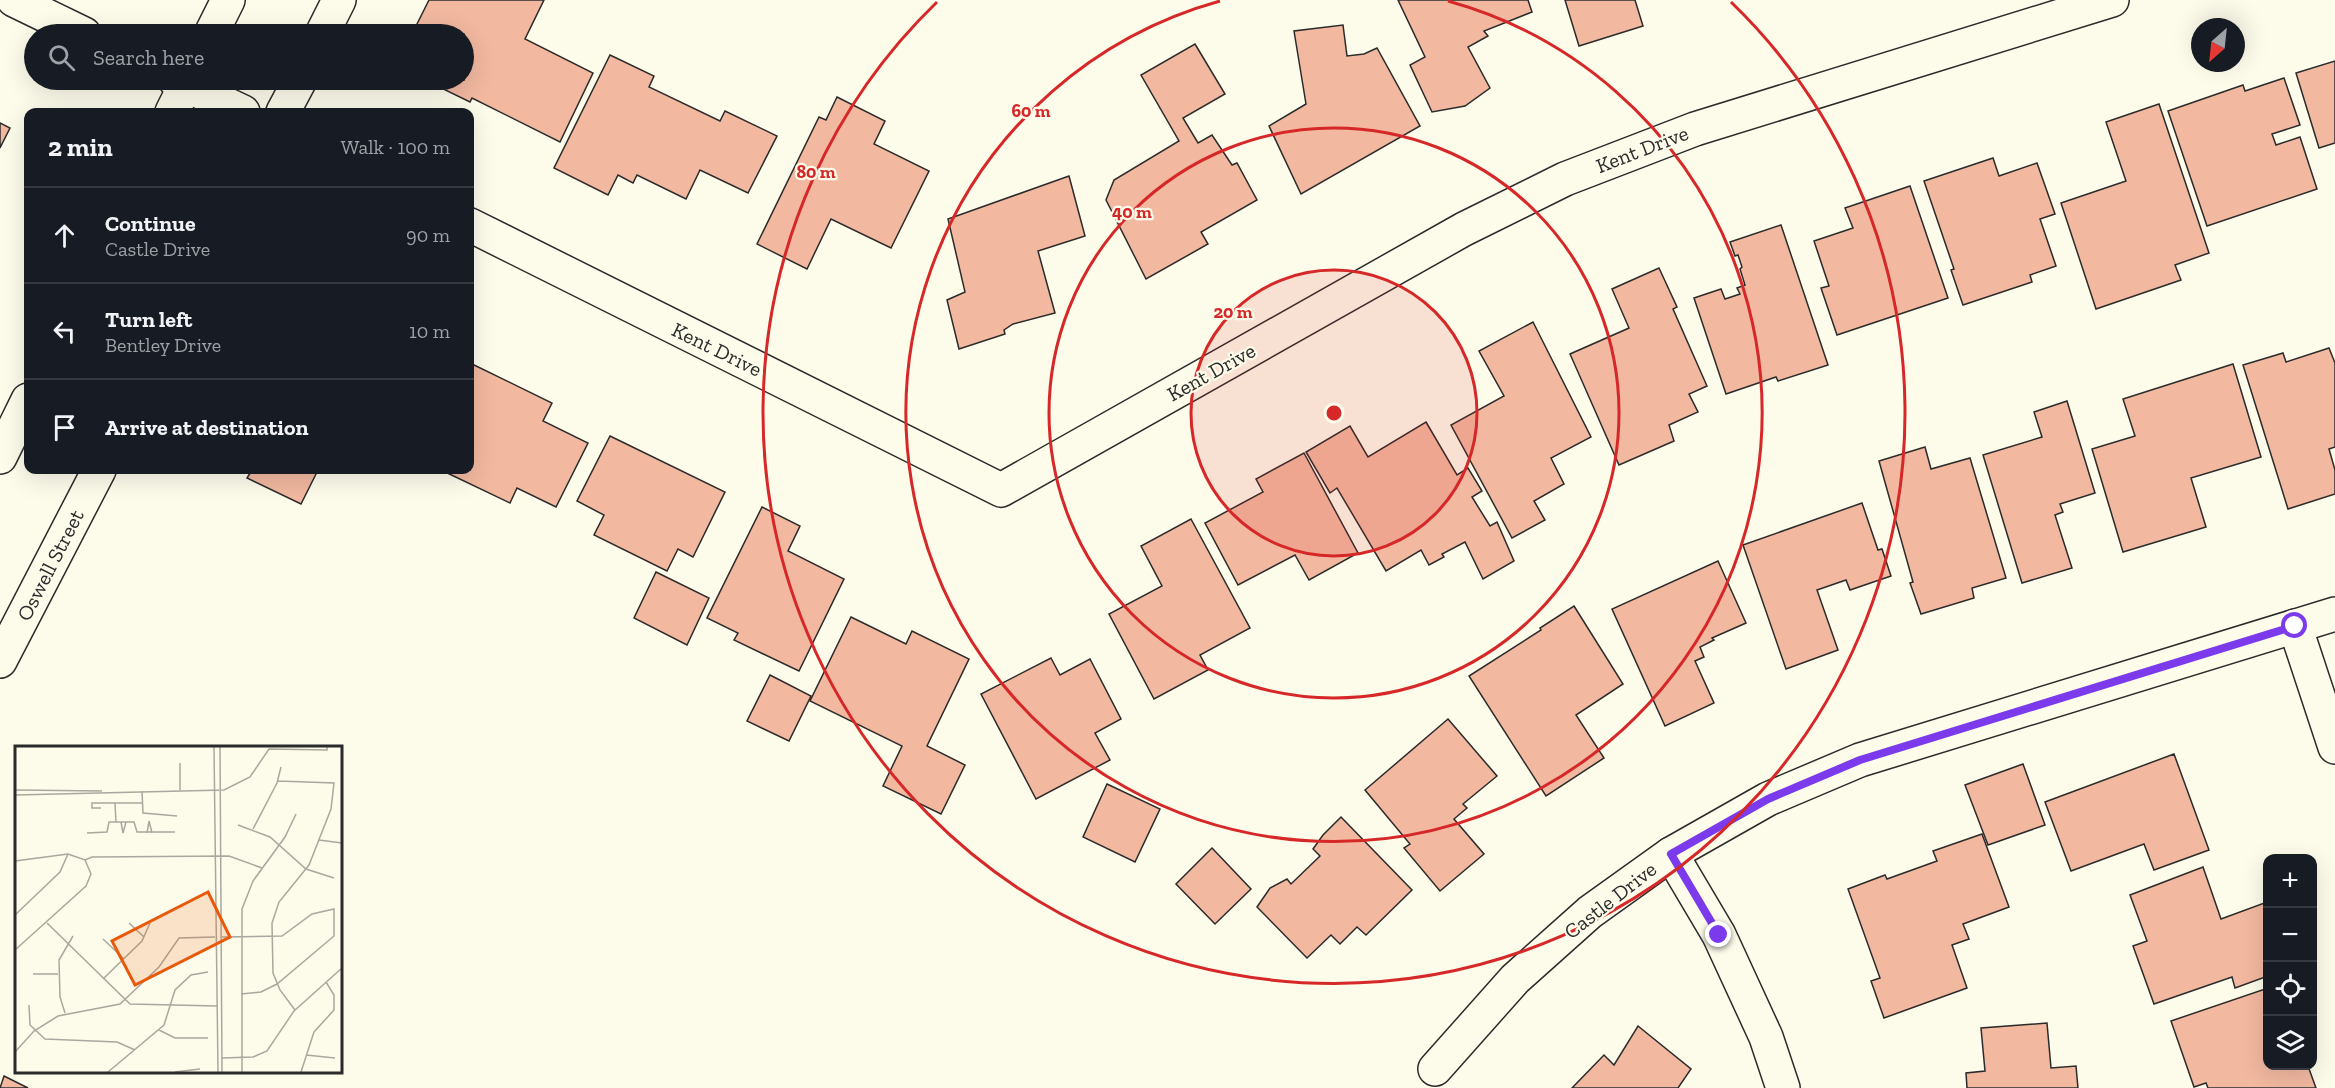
<!DOCTYPE html>
<html lang="en">
<head>
<meta charset="utf-8">
<style>
	:root { --surface:#171b24; --page:#242831; --text:#f1f3f6; --muted:#9ea1a6; --line:#363941 }
	body { margin:0; font-family:"Zilla Slab",serif; background:var(--page); color:var(--text) }
	.controls { position:absolute; right:18px; bottom:18px; display:grid; overflow:hidden; border-radius:12px; box-shadow:0 6px 24px #0002 }
	.controls button { width:54px; height:54px; display:grid; place-items:center; padding:0; border:0; border-bottom:2px solid var(--line); background:var(--surface); color:var(--text); font:30px sans-serif }
	.compass { position:absolute; left:2191px; top:18px; width:54px; height:54px; border-radius:50%; background:var(--surface); box-shadow:0 6px 24px #0002; rotate:207deg }
	.stop { position:absolute; width:18px; height:18px; margin:-14px; border:4px solid #7c3aed; border-radius:50%; background:#fff }
	.stop.end { background:#7c3aed; border-color:#fff; box-shadow:0 2px 6px #0008 }
	.list { margin:0; padding:0; list-style:none }
	h2 { display:flex; justify-content:space-between; align-items:center; height:78px; margin:0; padding:0 24px; font-size:26px }
	h2 small { font-size:20px; font-weight:400; color:var(--muted) }
	.list li { display:grid; grid-template-columns:39px 1fr auto; gap:18px; align-items:center; box-sizing:border-box; height:96px; padding:0 24px; border-top:2px solid var(--line) }
	.list b { display:block; font-size:22px; white-space:nowrap }
	.list p { margin:0; font-size:20px; white-space:nowrap; color:var(--muted) }
	.list em { font-size:20px; font-style:normal; color:var(--muted) }
	.icon { flex:none; width:33px; height:33px; fill:none; stroke:currentColor; stroke-width:2; stroke-linecap:round; stroke-linejoin:round }
	.map { position:relative; flex:none; width:2335px; height:1088px; overflow:hidden }
	.search { position:absolute; background:var(--surface); box-shadow:0 6px 24px #0002; left:24px; top:24px; width:450px; height:66px; display:flex; align-items:center; gap:15px; box-sizing:border-box; padding:0 21px; border-radius:33px; color:var(--muted); font-size:22px }
	.panel { position:absolute; background:var(--surface); box-shadow:0 6px 24px #0002; left:24px; top:108px; width:450px; height:366px; border-radius:12px }
	.map>svg:first-child { display:block }
	.building { fill:#f2b8a0; stroke:#2b2b2b; stroke-width:1.5 }
	.lines { fill:none; stroke-linecap:round; stroke-linejoin:round }
	.minor-casing { stroke:#2b2b2b; stroke-width:36 }
	.secondary-casing { stroke:#2b2b2b; stroke-width:36 }
	.minor { stroke:#fdfbea; stroke-width:33 }
	.secondary { stroke:#fdfbea; stroke-width:33 }
	.route { stroke:#7c3aed; stroke-width:8 }
	.ring { fill:none; stroke:#d62828; stroke-width:3 }
	.labels { text-anchor:middle; dominant-baseline:central; stroke-width:4.5; stroke-linejoin:round; paint-order:stroke }
	.street-label { font-size:21px; fill:#2b2b2b; stroke:#fdfbea }
	.inset-road { fill:none; stroke:#a9a89e; stroke-width:1.5 }
	.view { fill:#e8590c; fill-opacity:0.15; stroke:#e8590c; stroke-width:3 }
	.inset-edge { fill:none; stroke:#2b2b2b; stroke-width:3 }
	.centre { fill:#d62828; stroke:#fdfbea; stroke-width:3 }
	.ring-label { font-size:18px; text-anchor:middle; font-weight:bold; fill:#d62828; stroke:#fdfbea; stroke-width:4.5; stroke-linejoin:round; paint-order:stroke }
</style>
</head>
<body>
<div class="map">
<svg width="2335" height="1088" viewBox="0 0 2335 1088">
	<rect width="100%" height="100%" fill="#fdfbea"/>
	<g class="building">
		<polygon points="429,0 544,0 525,39 593,73 560,142 472,98 470,102 437,86 440,80 464,80 464,34 412,34"/>
		<polygon points="1398,0 1528,0 1532,12 1484,31 1488,36 1468,47 1490,88 1465,106 1432,112 1410,65 1425,57"/>
		<polygon points="1565,0 1635,0 1643,26 1579,46"/>
		<polygon points="1343,25 1347,56 1364,54 1377,48 1420,126 1301,194 1269,126 1306,104 1294,31"/>
		<polygon points="1195,44 1225,94 1183,118 1198,143 1212,135 1232,165 1237,163 1257,200 1201,232 1208,244 1146,279 1106,200 1114,180 1179,141 1141,75"/>
		<polygon points="610,55 654,76 649,87 720,121 725,111 777,136 748,193 700,170 686,199 637,175 633,183 618,175 608,195 554,168"/>
		<polygon points="2335,61 2335,143 2319,148 2296,73"/>
		<polygon points="2284,78 2300,125 2272,134 2276,145 2300,137 2317,189 2207,226 2168,111 2243,85 2245,91"/>
		<polygon points="837,97 885,121 874,144 929,171 891,248 831,219 807,269 757,244 819,117 826,120"/>
		<polygon points="2159,104 2209,253 2175,265 2181,280 2096,309 2061,203 2126,181 2106,122"/>
		<polygon points="0,123 10,128 0,148"/>
		<polygon points="1993,158 1999,176 2037,163 2055,214 2040,219 2056,266 2030,275 2032,282 1963,305 1951,270 1954,269 1924,181"/>
		<polygon points="1069,176 1085,236 1038,251 1055,313 1013,324 1004,330 1005,334 959,349 947,300 965,292 948,219"/>
		<polygon points="1910,186 1948,298 1837,335 1821,288 1829,286 1814,241 1853,228 1845,208"/>
		<polygon points="1781,225 1828,365 1778,381 1776,377 1726,394 1694,298 1721,289 1725,299 1740,294 1737,288 1745,285 1740,269 1742,267 1738,255 1735,256 1730,242"/>
		<polygon points="1659,268 1677,307 1673,309 1707,386 1689,394 1698,412 1669,425 1674,441 1619,465 1570,354 1629,328 1612,289"/>
		<polygon points="1533,322 1591,437 1551,458 1564,484 1534,501 1545,520 1512,538 1451,425 1504,396 1479,351"/>
		<polygon points="2329,348 2335,363 2335,447 2329,449 2335,470 2335,494 2288,509 2243,365 2283,353 2286,362"/>
		<polygon points="470,363 552,403 543,421 588,443 556,507 517,488 510,503 441,470 470,470"/>
		<polygon points="2233,364 2261,457 2191,478 2206,527 2123,552 2092,449 2135,436 2123,399"/>
		<polygon points="2067,401 2095,493 2060,504 2063,512 2055,515 2072,568 2022,583 1983,455 2042,437 2034,412"/>
		<polygon points="1426,422 1457,475 1468,468 1482,491 1472,497 1490,526 1497,522 1514,561 1483,579 1465,542 1442,554 1444,557 1429,565 1421,550 1386,571 1337,488 1330,493 1306,452 1350,426 1368,457"/>
		<polygon points="610,436 725,492 693,557 678,549 667,571 594,535 604,515 577,501"/>
		<polygon points="1925,447 1931,469 1970,458 2006,578 1972,588 1974,598 1921,614 1910,583 1913,582 1879,461"/>
		<polygon points="1304,453 1358,553 1309,580 1295,555 1238,585 1205,523 1263,492 1256,479"/>
		<polygon points="252,470 318,470 301,504 247,478"/>
		<polygon points="1862,503 1878,550 1882,549 1891,576 1850,590 1846,580 1817,590 1838,650 1786,669 1743,545"/>
		<polygon points="762,507 800,526 788,551 844,579 799,671 734,640 738,633 707,618"/>
		<polygon points="1191,519 1250,628 1200,655 1208,670 1154,699 1109,614 1162,586 1141,546"/>
		<polygon points="1718,561 1746,623 1712,638 1714,640 1700,647 1704,657 1695,661 1714,703 1665,726 1612,609"/>
		<polygon points="656,572 709,598 687,645 634,618"/>
		<polygon points="1574,606 1623,684 1576,715 1604,758 1546,796 1469,676 1541,630 1540,628"/>
		<polygon points="851,617 906,644 912,631 969,659 927,746 965,765 941,814 883,786 902,746 810,701"/>
		<polygon points="1051,658 1060,675 1090,659 1121,719 1095,733 1110,760 1036,799 981,694"/>
		<polygon points="770,675 811,696 789,741 747,721"/>
		<polygon points="1448,719 1497,776 1463,804 1467,808 1454,819 1484,854 1440,891 1404,848 1410,844 1365,790"/>
		<polygon points="2174,754 2209,850 2154,870 2144,844 2071,871 2045,802"/>
		<polygon points="2023,764 2045,825 1988,845 1965,785"/>
		<polygon points="1107,784 1160,809 1135,862 1083,837"/>
		<polygon points="1341,817 1412,890 1366,935 1357,927 1340,944 1331,935 1307,958 1257,907 1270,888 1287,879 1291,884 1320,856 1313,849 1323,835"/>
		<polygon points="1982,834 2009,907 1963,924 1969,939 1952,945 1967,988 1884,1018 1871,981 1880,978 1848,889 1885,875 1887,879 1937,861 1933,851"/>
		<polygon points="1212,848 1251,889 1215,924 1176,884"/>
		<polygon points="2203,867 2221,919 2267,902 2268,976 2235,988 2232,977 2154,1004 2133,946 2147,941 2130,895"/>
		<polygon points="2268,988 2268,1066 2308,1066 2316,1088 2208,1088 2206,1083 2194,1087 2171,1021"/>
		<polygon points="2047,1023 2051,1068 2076,1066 2078,1088 1967,1088 1966,1073 1985,1071 1981,1028"/>
		<polygon points="1638,1026 1691,1069 1678,1088 1572,1088 1604,1055 1614,1065"/>
		<polygon points="4,1076 28,1088 0,1088"/>
	</g>
	<g class="lines">
		<defs>
			<g id="minor">
				<polyline points="14,0 84,34"/>
				<polyline points="175,80 243,112"/>
				<polyline points="470,225 1001,490 1464,229 1565,179 1695,129 2112,0"/>
				<polyline points="2295,626 2335,747"/>
				<polyline points="1671,854 1719,935 1766,1037 1783,1088"/>
				<polyline points="1435,1069 1515,979 1590,912 1671,854 1768,799 1860,760 2335,614"/>
			</g>
			<g id="secondary">
				<polyline points="211,34 228,0"/>
				<polyline points="322,34 339,0"/>
				<polyline points="172,112 188,80"/>
				<polyline points="283,112 300,80"/>
				<polyline points="0,457 28,400"/>
				<polyline points="0,661 99,470"/>
			</g>
		</defs>
		<use href="#minor" class="minor-casing"/>
		<use href="#secondary" class="secondary-casing"/>
		<use href="#minor" class="minor"/>
		<use href="#secondary" class="secondary"/>
	</g>
	<g class="lines">
		<polyline class="route" points="1719,935 1671,854 1768,799 1860,760 2295,626"/>
	</g>
	<circle cx="1334" cy="413" r="143" fill="#d62828" fill-opacity=".12"/>
	<g class="ring">
		<circle cx="1334" cy="413" r="143"/>
		<circle cx="1334" cy="413" r="285"/>
		<path d="M1448 1A428 428 0 1 1 1220 1"/>
		<path d="M1731 2A571 571 0 1 1 937 2"/>
	</g>
	<g class="labels">
		<g class="street-label">
			<text transform="translate(1642 149) rotate(-21)">Kent Drive</text>
			<text transform="translate(717 349) rotate(26)">Kent Drive</text>
			<text transform="translate(1211 372) rotate(-29)">Kent Drive</text>
			<text transform="translate(50 565) rotate(-63)">Oswell Street</text>
			<text transform="translate(1610 900) rotate(-38)">Castle Drive</text>
		</g>
	</g>
	<g transform="translate(15 746)">
		<rect width="327" height="327" fill="#fdfbea"/>
		<path class="inset-road" d="M 199,1 L 203,326M 205,1 L 207,326M 165,17 L 165,44M 263,35 L 319,37 L 316,63 L 294,119 L 264,156 L 257,177 L 258,227 L 265,244 L 280,264M 0,44 L 87,45M 127,45 L 128,67 L 162,70M 0,49 L 209,44 L 235,31 L 254,3 L 312,4 L 312,1M 100,57 L 101,76M 86,62 L 77,62 L 77,57 L 127,57M 106,76 L 108,87 L 111,76M 223,79 L 255,91 L 291,123 L 319,132M 238,83 L 262,37 L 266,21M 72,87 L 92,86 L 94,76 L 119,76 L 122,86 L 160,86M 132,87 L 134,75 L 137,87M 304,94 L 327,97M 0,115 L 53,108 L 70,114 L 77,111 L 214,110 L 247,122M 0,169 L 45,126 L 53,108M 32,177 L 115,258 L 202,260M 114,177 L 129,191M 207,191 L 267,190 L 297,168 L 319,163 L 319,190 L 262,238 L 246,246 L 226,248M 88,193 L 109,213M 0,204 L 71,140 L 76,128 L 70,114M 18,228 L 43,228M 88,233 L 127,195 L 135,177M 14,259 L 15,279 L 30,293 L 102,296 L 120,304M 50,267 L 45,251 L 44,214 L 58,190M 144,284 L 160,292 L 193,292M 0,306 L 19,285 L 43,270 L 105,258 L 144,221 L 164,192 L 200,191M 291,309 L 320,312M 207,312 L 238,311 L 252,305 L 279,265 L 327,222M 93,326 L 149,279 L 160,244 L 176,229 L 193,226M 160,326 L 185,323M 227,326 L 227,163 L 238,135 L 270,91 L 281,68M 286,326 L 299,286 L 319,264 L 319,249 L 311,236"/>
		<path class="view" d="M 193,146 L 215,191 L 120,239 L 97,195 Z"/>
		<rect width="327" height="327" class="inset-edge"/>
	</g>
	<circle cx="1334" cy="413" r="9" class="centre"/>
	<g class="ring-label">
		<text x="1031" y="117">60 m</text>
		<text x="816" y="178">80 m</text>
		<text x="1132" y="218">40 m</text>
		<text x="1233" y="318">20 m</text>
	</g>
</svg>
<div class="controls">
<button>+</button>
<button>−</button>
<button><svg class="icon" aria-label="locate" viewBox="0 0 24 24"><circle cx="12" cy="12" r="6"/><path d="M12 2v4M12 18v4M2 12h4M18 12h4"/></svg></button>
<button><svg class="icon" aria-label="layers" viewBox="0 0 24 24"><path d="M12 4l9 5-9 5-9-5zM3 14l9 5 9-5"/></svg></button>
</div>
<svg class="compass" viewBox="-18 -18 36 36"><path d="M0-13l5 13h-10z" fill="#e53935"/><path d="M0 13l5-13h-10z" fill="#9ea1a6"/></svg>
<div class="stop" style="left:2295px;top:626px"></div>
<div class="stop end" style="left:1719px;top:935px"></div>
<div class="search"><svg class="icon" aria-label="search" viewBox="0 0 24 24"><circle cx="10" cy="10" r="6"/><path d="M15 15l6 6"/></svg>Search here</div>
<section class="panel">
<h2>2 min<small>Walk · 100 m</small></h2>
<ul class="list">
<li><svg class="icon" aria-label="ahead" viewBox="0 0 24 24"><path d="M12 20V5M6 11l6-6 6 6"/></svg><div><b>Continue</b><p>Castle Drive</p></div><em>90 m</em></li>
<li><svg class="icon" aria-label="left" viewBox="0 0 24 24"><path d="M17 20v-9H6M10 6l-5 5 5 5"/></svg><div><b>Turn left</b><p>Bentley Drive</p></div><em>10 m</em></li>
<li><svg class="icon" aria-label="arrive" viewBox="0 0 24 24"><path d="M6 21V4h12l-3 4 3 4H6"/></svg><div><b>Arrive at destination</b></div></li>
</ul>
</section>
</div>
</body>
</html>
